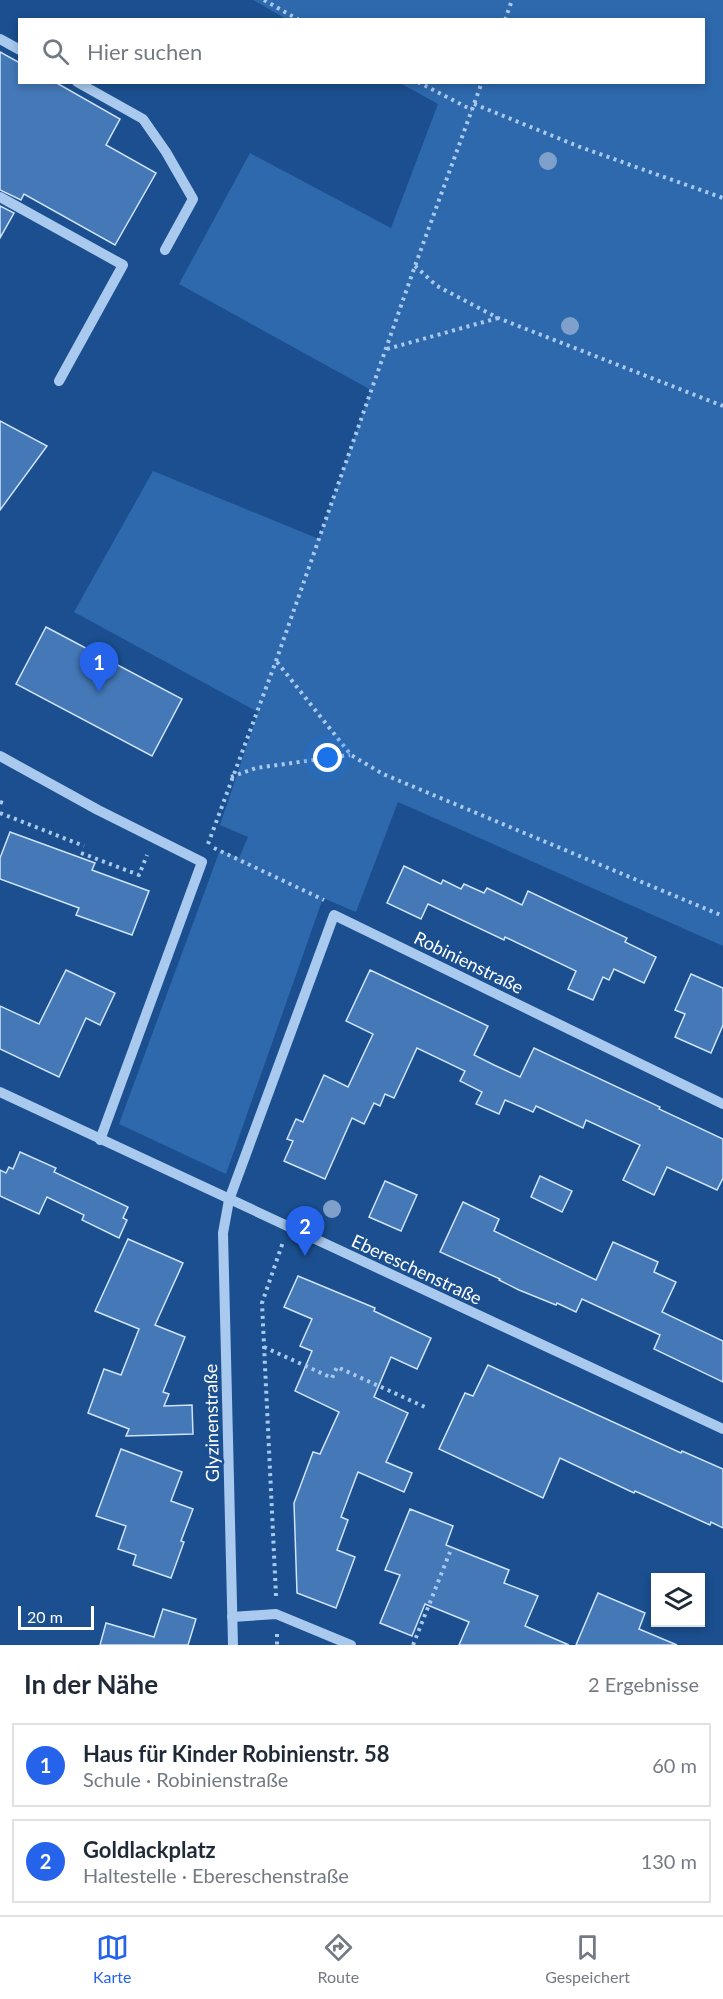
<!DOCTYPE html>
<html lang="de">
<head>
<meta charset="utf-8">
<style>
	:root { --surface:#fff; --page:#f2f2f3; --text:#1f2937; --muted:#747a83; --line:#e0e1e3; --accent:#2563eb }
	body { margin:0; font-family:Lato,sans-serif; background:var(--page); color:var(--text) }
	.controls { position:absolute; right:18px; bottom:18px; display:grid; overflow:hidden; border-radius:0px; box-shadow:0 3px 9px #0003 }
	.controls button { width:54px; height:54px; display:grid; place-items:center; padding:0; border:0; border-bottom:2px solid var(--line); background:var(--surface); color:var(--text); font:30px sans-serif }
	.scale { position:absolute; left:18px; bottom:15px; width:76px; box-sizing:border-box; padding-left:6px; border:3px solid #fff; border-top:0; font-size:16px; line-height:21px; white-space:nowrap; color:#fff; -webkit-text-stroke:4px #1b4f8f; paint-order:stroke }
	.you { position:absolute; left:328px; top:758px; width:21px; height:21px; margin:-15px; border:4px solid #fff; border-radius:50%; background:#1a73e8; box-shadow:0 0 0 9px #1a73e833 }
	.badge { display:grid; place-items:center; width:39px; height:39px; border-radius:50%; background:var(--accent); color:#fff; font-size:20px; font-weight:700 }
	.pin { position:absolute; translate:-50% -50px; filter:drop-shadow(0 2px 3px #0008) }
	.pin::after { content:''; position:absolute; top:32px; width:21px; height:18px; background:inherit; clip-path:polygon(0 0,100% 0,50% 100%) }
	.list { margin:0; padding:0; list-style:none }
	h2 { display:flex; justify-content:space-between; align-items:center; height:78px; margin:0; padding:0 24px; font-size:26px }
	h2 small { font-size:20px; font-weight:400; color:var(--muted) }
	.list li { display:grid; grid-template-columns:39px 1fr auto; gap:18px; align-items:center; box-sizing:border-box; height:84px; margin:0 12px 12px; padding:0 12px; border:2px solid var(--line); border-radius:0px }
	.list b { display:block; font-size:22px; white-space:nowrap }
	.list p { margin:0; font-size:20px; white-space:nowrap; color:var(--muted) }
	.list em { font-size:20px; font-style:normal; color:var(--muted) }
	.icon { flex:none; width:33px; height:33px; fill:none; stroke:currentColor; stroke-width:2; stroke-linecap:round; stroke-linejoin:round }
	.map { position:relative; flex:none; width:723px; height:1645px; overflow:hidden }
	.search { position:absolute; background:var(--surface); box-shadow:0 3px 9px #0003; left:18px; right:18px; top:18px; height:66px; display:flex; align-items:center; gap:15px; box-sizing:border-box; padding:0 21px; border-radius:0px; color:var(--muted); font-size:22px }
	.sheet { height:270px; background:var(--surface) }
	nav { display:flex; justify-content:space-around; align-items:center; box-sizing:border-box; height:84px; border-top:2px solid var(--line); background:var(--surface); font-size:16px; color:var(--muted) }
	nav a { display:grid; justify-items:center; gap:3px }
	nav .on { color:var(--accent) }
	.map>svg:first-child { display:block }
	.green { fill:#2e69ad }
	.building { fill:#4478b7; stroke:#cfe3fa; stroke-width:1.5 }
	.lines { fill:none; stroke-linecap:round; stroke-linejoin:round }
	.path { stroke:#a9c9ee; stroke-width:4; stroke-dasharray:3 4.5; stroke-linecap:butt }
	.minor { stroke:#a9c9ee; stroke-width:10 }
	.tree { fill:#7ea0ca }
	.labels { text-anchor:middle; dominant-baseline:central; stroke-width:5; stroke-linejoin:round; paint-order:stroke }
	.street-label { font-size:18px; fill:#fff; stroke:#1b4f8f }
</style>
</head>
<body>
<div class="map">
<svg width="723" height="1645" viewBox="0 0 723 1645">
	<rect width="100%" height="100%" fill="#1b4f8f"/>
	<polygon class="green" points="253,0 723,0 723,946 398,802 356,912 323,898 226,1174 119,1124 220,850 239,858 248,837 220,825 258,712 74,612 153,471 319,539 371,390 179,284 250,153 391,228 438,104 400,83 704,82 704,20 288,20"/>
	<g class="building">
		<polygon points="0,52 20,63 20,82 55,82 120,119 106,145 156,173 115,245 24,194 21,200 0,190"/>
		<polygon points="0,206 14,213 0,238"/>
		<polygon points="0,421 47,446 0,510"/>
		<polygon points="46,627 182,699 152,756 16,684"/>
		<polygon points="10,832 95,863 92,870 149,891 132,935 76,915 79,908 0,879 0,858"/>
		<polygon points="404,866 441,884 443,880 461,889 464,884 484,893 487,888 522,905 528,891 627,938 625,942 656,957 644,983 614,969 609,980 603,977 593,1000 568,989 576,971 505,937 504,940 428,904 421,919 387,903"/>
		<polygon points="66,970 115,993 100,1025 86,1018 59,1077 0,1049 0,1006 39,1024"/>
		<polygon points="370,970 488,1026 474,1055 494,1065 520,1077 534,1048 660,1107 659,1109 723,1139 723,1178 717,1190 667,1167 654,1195 623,1180 640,1145 586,1120 583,1128 536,1106 533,1112 505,1100 499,1114 476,1104 482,1092 460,1081 465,1071 417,1048 394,1098 385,1094 380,1106 374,1103 364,1124 352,1118 325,1179 284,1161 293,1141 287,1139 296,1119 303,1122 324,1075 348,1087 373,1034 346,1021"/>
		<polygon points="691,974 723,988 723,1025 711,1053 675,1037 685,1014 675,1010"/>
		<polygon points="20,1152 56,1168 54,1172 128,1207 123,1218 127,1220 119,1238 82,1220 84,1215 47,1197 39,1214 0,1196 0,1170 6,1173 9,1167 13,1169"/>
		<polygon points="540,1176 572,1191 562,1212 531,1197"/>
		<polygon points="385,1181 417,1195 401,1231 369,1217"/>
		<polygon points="463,1202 499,1219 494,1231 596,1280 613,1242 658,1262 654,1272 676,1282 662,1312 723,1341 723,1382 654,1349 660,1335 582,1299 576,1312 557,1303 556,1305 519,1290 499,1280 500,1279 440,1252"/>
		<polygon points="128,1239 183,1263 155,1325 185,1337 163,1392 169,1394 164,1406 192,1405 193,1434 126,1436 129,1429 88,1413 104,1369 121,1375 139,1329 95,1311"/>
		<polygon points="298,1276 375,1308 374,1311 431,1338 417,1369 391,1357 374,1397 408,1413 386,1462 412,1473 404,1492 358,1472 341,1517 348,1520 337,1550 355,1557 336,1608 297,1593 294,1503 313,1452 320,1454 339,1412 295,1391 312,1351 300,1346 312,1319 284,1307"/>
		<polygon points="488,1365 681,1453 682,1451 723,1469 723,1528 711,1522 710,1525 635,1491 634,1493 560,1458 543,1498 439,1449 465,1393 473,1396"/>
		<polygon points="121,1449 182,1472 171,1501 193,1509 181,1541 184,1542 171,1578 133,1565 136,1555 118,1549 126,1526 96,1516"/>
		<polygon points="410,1509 453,1526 446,1545 509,1570 504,1583 538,1596 525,1626 569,1645 459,1645 469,1622 425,1604 412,1636 380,1623 400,1575 385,1570"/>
		<polygon points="598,1593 645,1613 639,1629 677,1645 576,1645"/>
		<polygon points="163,1609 196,1619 188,1645 100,1645 106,1623 154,1637"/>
	</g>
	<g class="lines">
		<g class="path">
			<polyline points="264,0 299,20"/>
			<polyline points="505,20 512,0"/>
			<polyline points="418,82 472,110"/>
			<polyline points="474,104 580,147 723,198"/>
			<polyline points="415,266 437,286 498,318 723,406"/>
			<polyline points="387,349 498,318"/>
			<polyline points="277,662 351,755 383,774 723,916"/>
			<polyline points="231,777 256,768 350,755"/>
			<polyline points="0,802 3,803"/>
			<polyline points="0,813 84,846"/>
			<polyline points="208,844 276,661 415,266 482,82"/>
			<polyline points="214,848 324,900"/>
			<polyline points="81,853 139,875 147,855"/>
			<polyline points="264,1347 332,1378 337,1367 425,1407"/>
			<polyline points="276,1596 262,1303 283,1242"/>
			<polyline points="277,1634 277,1645"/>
			<polyline points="413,1645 450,1552"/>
		</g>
		<g class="minor">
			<polyline points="0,39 20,50"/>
			<polyline points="77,82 143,119 166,152 193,199 165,250"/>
			<polyline points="0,197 123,265 59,381"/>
			<polyline points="0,756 98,810 202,862 100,1140"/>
			<polyline points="0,1092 723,1429"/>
			<polyline points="232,1617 276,1614 351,1645"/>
			<polyline points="233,1645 223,1233 229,1200 334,915 723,1104"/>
		</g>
	</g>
	<g class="tree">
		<circle cx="548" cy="161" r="9"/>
		<circle cx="570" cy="326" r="9"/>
		<circle cx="332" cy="1209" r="9"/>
	</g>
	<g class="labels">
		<g class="street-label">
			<text transform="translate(469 962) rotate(26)">Robinienstraße</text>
			<text transform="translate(417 1269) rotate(25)">Ebereschenstraße</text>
			<text transform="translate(211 1423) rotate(-91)">Glyzinenstraße</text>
		</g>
	</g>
</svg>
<div class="controls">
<button><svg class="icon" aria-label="layers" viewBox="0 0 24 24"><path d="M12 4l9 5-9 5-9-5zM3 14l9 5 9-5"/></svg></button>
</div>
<div class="scale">20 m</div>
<div class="you"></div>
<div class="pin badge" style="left:99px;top:692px">1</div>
<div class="pin badge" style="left:305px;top:1256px">2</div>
<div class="search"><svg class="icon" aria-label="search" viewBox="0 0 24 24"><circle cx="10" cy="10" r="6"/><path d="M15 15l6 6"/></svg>Hier suchen</div>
</div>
<section class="sheet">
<h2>In der Nähe<small>2 Ergebnisse</small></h2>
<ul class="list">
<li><span class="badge">1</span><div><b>Haus für Kinder Robinienstr. 58</b><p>Schule · Robinienstraße</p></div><em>60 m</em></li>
<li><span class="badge">2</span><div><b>Goldlackplatz</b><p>Haltestelle · Ebereschenstraße</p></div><em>130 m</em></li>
</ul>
</section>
<nav>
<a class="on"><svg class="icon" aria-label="map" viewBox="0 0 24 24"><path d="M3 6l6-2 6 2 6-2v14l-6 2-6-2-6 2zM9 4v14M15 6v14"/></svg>Karte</a>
<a><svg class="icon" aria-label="directions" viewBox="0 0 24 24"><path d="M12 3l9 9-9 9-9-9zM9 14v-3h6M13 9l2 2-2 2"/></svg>Route</a>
<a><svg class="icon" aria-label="saved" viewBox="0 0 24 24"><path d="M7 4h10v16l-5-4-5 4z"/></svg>Gespeichert</a>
</nav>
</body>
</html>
